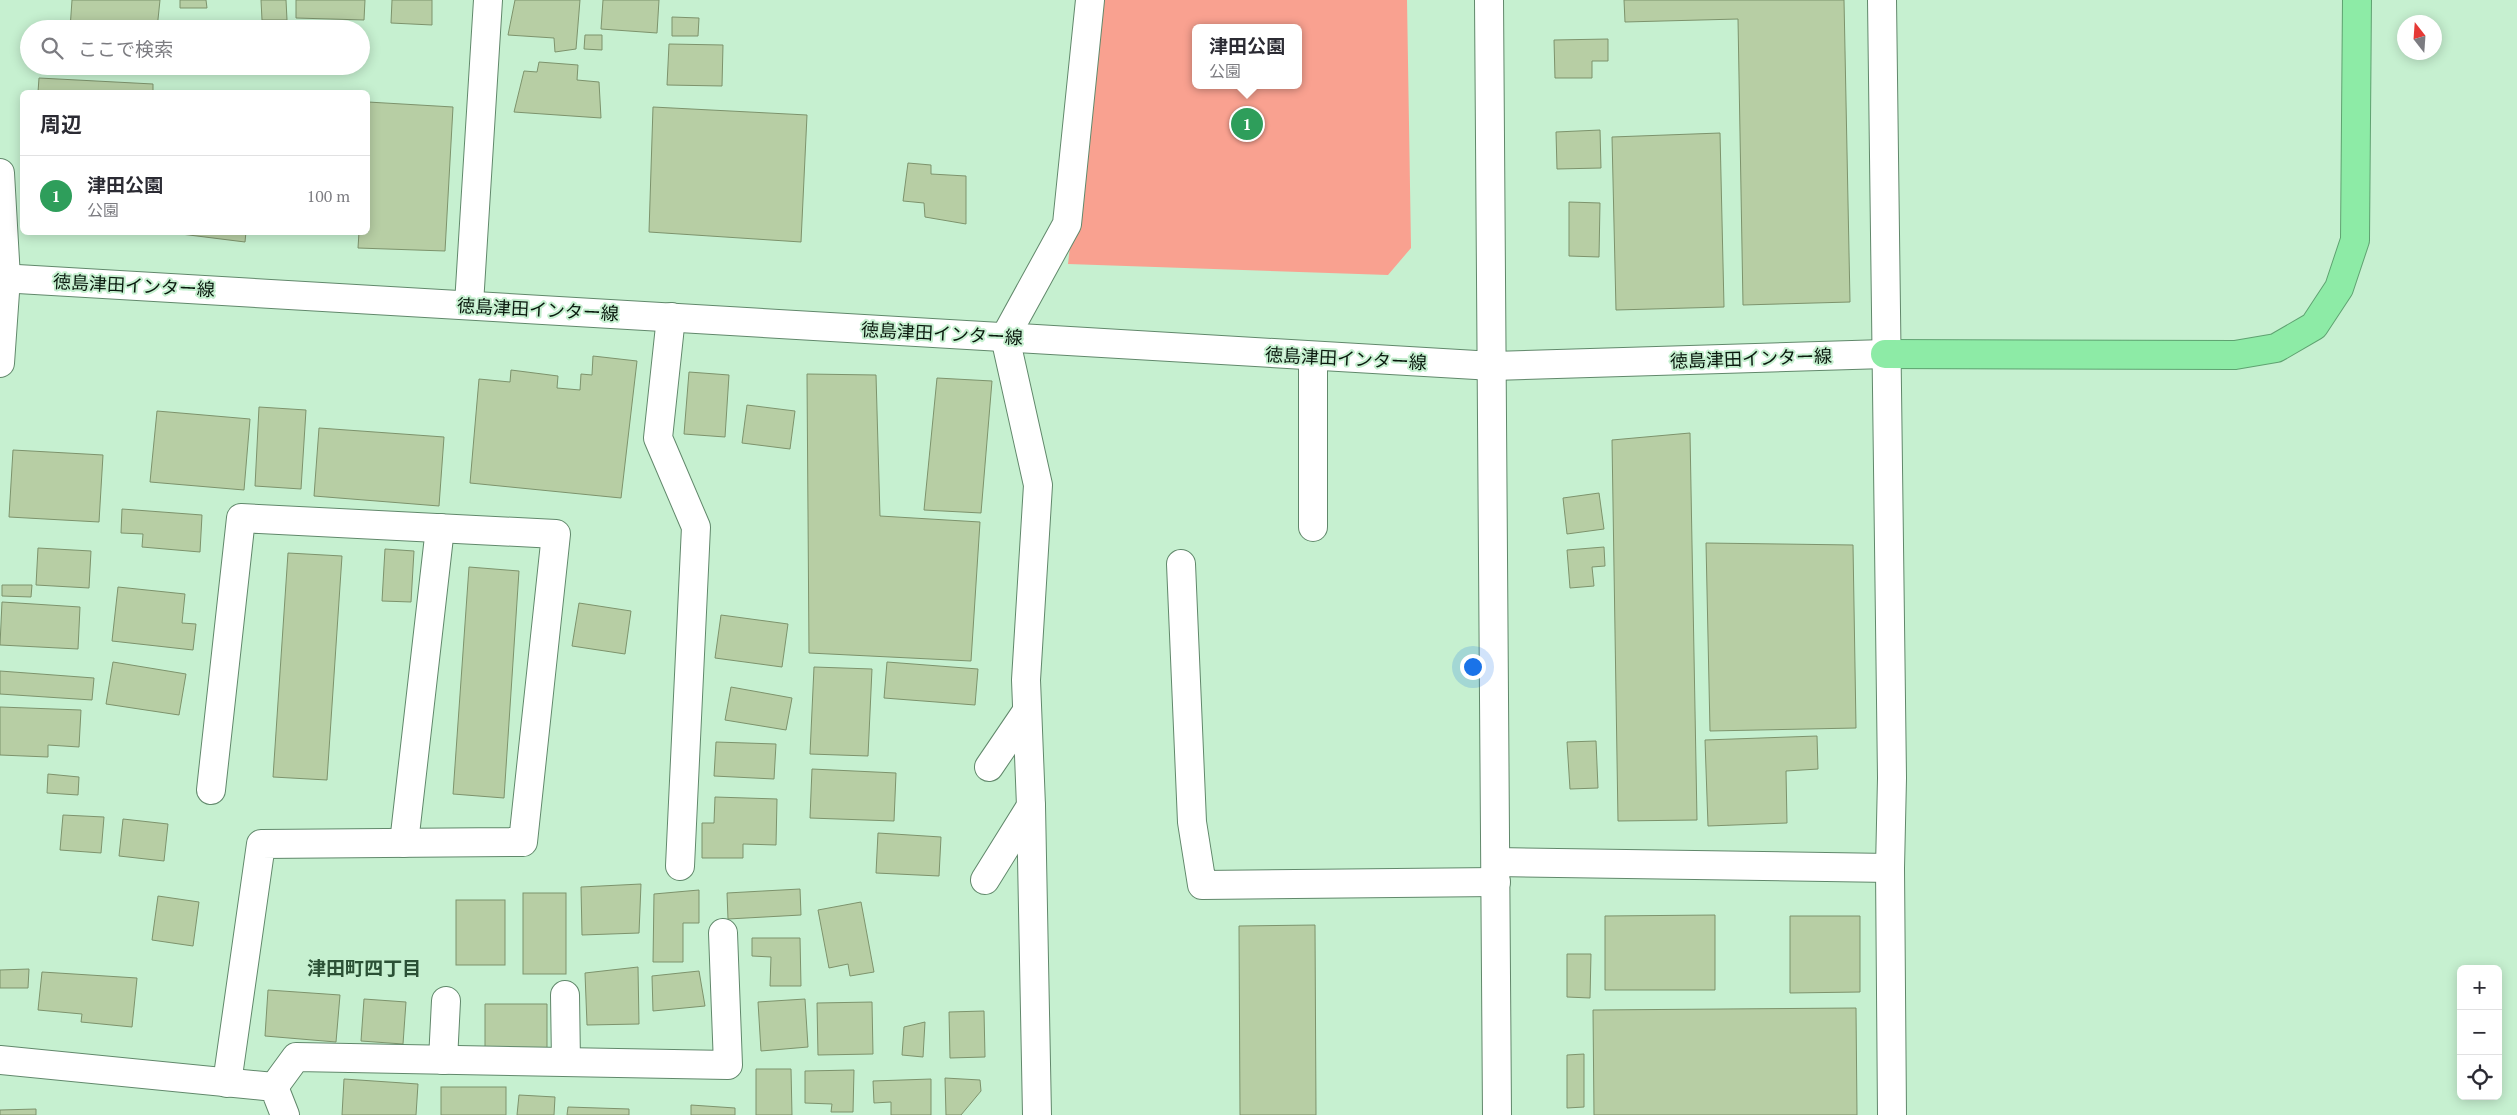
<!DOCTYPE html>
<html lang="ja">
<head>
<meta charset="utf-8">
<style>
	:root { --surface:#fff; --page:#f2f2f3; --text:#2b2b33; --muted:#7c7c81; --line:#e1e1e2; --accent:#111827 }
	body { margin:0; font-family:"PT Serif","Noto Sans JP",serif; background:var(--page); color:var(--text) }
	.controls { position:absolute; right:15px; bottom:15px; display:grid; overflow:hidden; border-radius:8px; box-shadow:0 2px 12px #0003 }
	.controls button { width:45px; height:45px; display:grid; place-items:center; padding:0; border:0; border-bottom:1px solid var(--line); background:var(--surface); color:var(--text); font:25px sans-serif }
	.compass { position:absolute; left:2397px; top:15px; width:45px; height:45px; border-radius:50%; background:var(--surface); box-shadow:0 2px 12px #0003; rotate:343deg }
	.you { position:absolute; left:1472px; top:666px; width:18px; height:18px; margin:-12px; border:4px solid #fff; border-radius:50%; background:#1a73e8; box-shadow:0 0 0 8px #1a73e833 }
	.badge { display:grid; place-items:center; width:32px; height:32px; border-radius:50%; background:var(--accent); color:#fff; font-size:16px; font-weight:700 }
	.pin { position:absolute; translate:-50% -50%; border:2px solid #fff; box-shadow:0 1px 5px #0006 }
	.popup { position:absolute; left:1192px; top:24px; width:110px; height:65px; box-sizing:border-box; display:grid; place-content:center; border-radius:8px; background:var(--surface); filter:drop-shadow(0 1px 4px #0005); font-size:16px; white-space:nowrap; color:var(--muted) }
	.popup b { font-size:19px; color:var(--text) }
	.popup::after { content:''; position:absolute; left:50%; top:100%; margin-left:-10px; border:10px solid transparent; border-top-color:var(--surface) }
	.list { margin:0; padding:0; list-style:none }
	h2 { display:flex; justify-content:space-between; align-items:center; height:65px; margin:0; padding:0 20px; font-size:21px }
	h2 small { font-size:16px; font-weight:400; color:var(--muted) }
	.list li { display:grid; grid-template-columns:32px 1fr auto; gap:15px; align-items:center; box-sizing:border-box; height:80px; padding:0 20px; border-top:1px solid var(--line) }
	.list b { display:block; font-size:19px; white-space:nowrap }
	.list p { margin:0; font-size:16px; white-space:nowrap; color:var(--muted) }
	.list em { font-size:16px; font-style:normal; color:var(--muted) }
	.icon { flex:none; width:28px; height:28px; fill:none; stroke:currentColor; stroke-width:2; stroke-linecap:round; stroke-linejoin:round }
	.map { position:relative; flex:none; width:2517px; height:1115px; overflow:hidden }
	.search { position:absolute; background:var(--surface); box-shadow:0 2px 12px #0003; left:20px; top:20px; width:350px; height:55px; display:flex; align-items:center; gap:12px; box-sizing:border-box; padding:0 18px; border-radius:28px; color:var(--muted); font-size:19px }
	.panel { position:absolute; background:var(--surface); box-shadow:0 2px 12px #0003; left:20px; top:90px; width:350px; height:145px; border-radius:8px }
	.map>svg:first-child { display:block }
	.park { fill:#f9a190; fill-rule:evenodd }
	.building { fill:#b7cea4; stroke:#7d936c }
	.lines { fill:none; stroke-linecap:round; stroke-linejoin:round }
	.street-casing { stroke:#61886b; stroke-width:30 }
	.secondary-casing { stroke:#61886b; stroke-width:30 }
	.highway-casing { stroke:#5fa271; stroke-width:30 }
	.street { stroke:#fff; stroke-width:28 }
	.secondary { stroke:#fff; stroke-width:28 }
	.highway { stroke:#8deba6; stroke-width:28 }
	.labels { text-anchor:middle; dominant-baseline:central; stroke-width:4; stroke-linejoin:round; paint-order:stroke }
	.street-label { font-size:18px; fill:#0a190e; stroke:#c6f0d0 }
	.neighbourhood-label { font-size:19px; font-weight:bold; fill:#2b5035; stroke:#c6f0d0 }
</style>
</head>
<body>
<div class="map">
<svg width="2517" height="1115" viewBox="0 0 2517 1115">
	<rect width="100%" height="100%" fill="#c6f0d0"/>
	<path class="park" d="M 1098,0 L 1407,0 L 1411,248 L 1388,275 L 1068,264 ZM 1196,28 L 1298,28 L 1298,85 L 1196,85 Z"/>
	<g class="building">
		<polygon points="72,0 160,0 157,29 70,29"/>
		<polygon points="180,0 206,0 207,8 180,8"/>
		<polygon points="261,0 286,0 287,20 262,20"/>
		<polygon points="296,0 365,0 364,20 296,18"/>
		<polygon points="392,0 432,0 432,25 391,23"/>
		<polygon points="515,0 580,0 576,49 555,52 554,38 508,35"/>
		<polygon points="603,0 659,0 657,33 601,29"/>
		<polygon points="1624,0 1844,0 1850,302 1743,305 1738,19 1625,22"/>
		<polygon points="672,17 699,18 698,36 672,36"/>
		<polygon points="585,35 602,35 602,50 584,49"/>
		<polygon points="1608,39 1608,61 1592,61 1592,78 1555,78 1554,40"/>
		<polygon points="669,44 723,45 722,86 667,85"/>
		<polygon points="539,62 578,65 577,80 599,82 601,118 514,112 524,71 537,72"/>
		<polygon points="39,78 153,84 153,92 38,92"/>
		<polygon points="368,102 453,107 445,251 358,248 359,232 368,232"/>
		<polygon points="653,107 807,115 801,242 649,232"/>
		<polygon points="1600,130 1601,168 1557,169 1556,132"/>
		<polygon points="1720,133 1724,307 1616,310 1612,137"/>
		<polygon points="908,163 931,165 931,174 966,176 966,224 925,217 924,203 903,201"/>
		<polygon points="1569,202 1600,203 1599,257 1569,256"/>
		<polygon points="165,232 246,232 245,242"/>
		<polygon points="593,356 637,361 621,498 470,483 479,379 510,382 511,370 558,376 557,388 580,390 581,374 592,375"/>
		<polygon points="689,372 729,375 725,437 684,434"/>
		<polygon points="807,374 876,375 880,516 980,522 971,661 809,653"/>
		<polygon points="937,378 992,381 981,513 924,510"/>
		<polygon points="747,405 795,411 790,449 742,443"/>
		<polygon points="259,407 306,410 301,489 255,486"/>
		<polygon points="157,411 250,419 244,490 150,482"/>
		<polygon points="319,428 444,437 439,506 314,496"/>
		<polygon points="1690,433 1697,820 1618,821 1612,440"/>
		<polygon points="13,450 103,455 99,522 9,517"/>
		<polygon points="1599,493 1604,529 1567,534 1563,498"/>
		<polygon points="122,509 202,515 200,552 142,547 143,534 121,533"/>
		<polygon points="1706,543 1853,545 1856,728 1710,731"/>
		<polygon points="1604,547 1605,566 1592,567 1594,586 1570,588 1567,550"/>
		<polygon points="38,548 91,551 89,588 36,585"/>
		<polygon points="385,549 414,551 411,602 382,601"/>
		<polygon points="288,553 342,556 327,780 273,777"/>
		<polygon points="469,567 519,571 504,798 453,794"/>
		<polygon points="2,585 32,585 31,597 2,596"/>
		<polygon points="118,587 185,594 182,623 196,624 193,650 112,641"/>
		<polygon points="2,602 80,607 78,649 0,645"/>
		<polygon points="579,603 631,611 625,654 572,646"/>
		<polygon points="721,615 788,624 782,667 715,658"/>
		<polygon points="113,662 186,674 179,715 106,704"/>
		<polygon points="887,662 978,669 975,705 884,698"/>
		<polygon points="814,667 872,669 868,756 810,754"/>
		<polygon points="0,671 94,678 92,700 0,694"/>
		<polygon points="731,687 792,698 786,730 725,720"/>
		<polygon points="0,707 81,710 79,747 48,745 48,757 0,755"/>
		<polygon points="1817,736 1818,769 1786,771 1787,823 1708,826 1705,740"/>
		<polygon points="1596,741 1598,788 1570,789 1567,742"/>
		<polygon points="716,742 776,744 774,779 714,776"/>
		<polygon points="812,769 896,773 894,821 810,818"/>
		<polygon points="48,774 79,777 78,795 47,793"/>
		<polygon points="715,797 777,799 776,845 743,844 743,858 702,858 702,823 714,823"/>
		<polygon points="63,815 104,817 101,853 60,850"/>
		<polygon points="123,819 168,824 164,861 119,856"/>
		<polygon points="878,833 941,837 939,876 876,873"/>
		<polygon points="641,884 639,933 582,935 581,887"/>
		<polygon points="800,889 801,915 728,919 727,893"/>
		<polygon points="699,890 699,923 683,923 683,962 653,962 654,894"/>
		<rect x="523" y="893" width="43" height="81"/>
		<polygon points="158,896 199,902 193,946 152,940"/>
		<rect x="456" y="900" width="49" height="65"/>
		<polygon points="861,902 874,972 850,976 848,964 829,968 818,910"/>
		<polygon points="1715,915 1715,990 1605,990 1605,916"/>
		<polygon points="1790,916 1860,916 1860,992 1790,993"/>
		<polygon points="1315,925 1316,1115 1240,1115 1239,926"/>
		<polygon points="752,938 800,938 801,986 770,986 771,957 752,956"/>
		<polygon points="1567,954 1591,954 1590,998 1567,997"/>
		<polygon points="638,967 639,1024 587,1025 585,973"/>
		<polygon points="29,969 28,988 0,988 0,970"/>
		<polygon points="699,971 705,1006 653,1011 652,976"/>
		<polygon points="42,972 137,978 132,1027 81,1022 82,1014 38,1010"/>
		<polygon points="268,990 340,995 336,1042 265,1036"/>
		<polygon points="364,999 406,1002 403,1044 361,1041"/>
		<polygon points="805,999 808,1047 761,1051 758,1002"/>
		<polygon points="872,1002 873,1054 818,1055 817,1003"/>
		<polygon points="485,1004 547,1004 547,1048 485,1049"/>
		<polygon points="1856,1008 1857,1115 1594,1115 1593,1010"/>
		<polygon points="984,1011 985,1057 950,1058 949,1012"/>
		<polygon points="925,1022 923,1057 902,1055 904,1027"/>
		<polygon points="1584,1054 1584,1107 1567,1108 1567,1055"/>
		<polygon points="756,1069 791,1069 792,1115 756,1115"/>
		<polygon points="854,1070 853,1112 831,1112 832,1104 805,1103 805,1071"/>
		<polygon points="945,1078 980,1080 981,1091 961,1115 946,1115"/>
		<polygon points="344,1079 418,1084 416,1115 342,1115"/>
		<polygon points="931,1079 931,1115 891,1115 891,1102 874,1103 873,1081"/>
		<rect x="441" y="1087" width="65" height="28"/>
		<polygon points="519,1095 555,1097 554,1115 517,1115"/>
		<polygon points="691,1105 735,1108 735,1115 691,1115"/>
		<polygon points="568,1107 629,1109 629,1115 567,1115"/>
		<polygon points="36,1109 36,1115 0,1115 0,1110"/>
	</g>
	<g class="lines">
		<defs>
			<g id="street">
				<polyline points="1882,0 1892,778 1890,868 1892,1115"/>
				<polyline points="0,173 6,278 0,363"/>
				<polyline points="469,304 488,0"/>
				<polyline points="671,317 658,438 696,527 680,866"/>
				<polyline points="1313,356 1313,527"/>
				<polyline points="1181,564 1192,822 1202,885 1496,882"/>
				<polyline points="989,767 1027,711"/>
				<polyline points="211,790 241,518 556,534 523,842 261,844 227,1083"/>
				<polyline points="404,843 440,528"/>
				<polyline points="1496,862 1890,868"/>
				<polyline points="985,880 1031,806"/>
				<polyline points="565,995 566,1062"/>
				<polyline points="0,1060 274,1087 285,1115"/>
				<polyline points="443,1060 446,1001"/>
				<polyline points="274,1087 296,1057 728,1065 723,933"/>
				<polyline points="1037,1115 1031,806 1026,680 1038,485 1005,337 1067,224 1090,0"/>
			</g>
			<g id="secondary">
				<polyline points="1489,0 1497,1115"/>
				<polyline points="0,278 1493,366 1885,354"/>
			</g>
			<polyline id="highway" points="1885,354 2235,355 2276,348 2314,326 2339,288 2355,240 2357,0"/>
		</defs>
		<use href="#street" class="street-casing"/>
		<use href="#secondary" class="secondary-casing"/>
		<use href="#highway" class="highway-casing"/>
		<use href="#street" class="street"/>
		<use href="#secondary" class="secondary"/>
		<use href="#highway" class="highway"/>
	</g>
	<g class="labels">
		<g class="street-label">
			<text transform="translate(134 285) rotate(3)">徳島津田インター線</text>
			<text transform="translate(538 309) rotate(3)">徳島津田インター線</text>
			<text transform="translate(942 333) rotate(3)">徳島津田インター線</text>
			<text transform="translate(1346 358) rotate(3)">徳島津田インター線</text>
			<text transform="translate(1751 358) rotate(-2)">徳島津田インター線</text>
		</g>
		<g class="neighbourhood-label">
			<text x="364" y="967">津田町四丁目</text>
		</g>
	</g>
</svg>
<div class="controls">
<button>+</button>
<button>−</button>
<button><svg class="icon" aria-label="locate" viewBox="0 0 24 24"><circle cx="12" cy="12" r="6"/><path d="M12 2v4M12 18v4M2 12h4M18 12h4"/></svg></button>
</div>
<svg class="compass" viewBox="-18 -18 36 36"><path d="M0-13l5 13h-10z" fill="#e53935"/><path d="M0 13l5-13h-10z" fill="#7c7c81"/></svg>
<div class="you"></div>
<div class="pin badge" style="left:1247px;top:124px;background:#2e9e5b">1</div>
<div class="popup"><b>津田公園</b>公園</div>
<div class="search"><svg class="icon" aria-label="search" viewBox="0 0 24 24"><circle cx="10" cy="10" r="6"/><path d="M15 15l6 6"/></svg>ここで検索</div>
<section class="panel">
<h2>周辺<small></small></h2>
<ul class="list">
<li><span class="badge" style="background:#2e9e5b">1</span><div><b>津田公園</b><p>公園</p></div><em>100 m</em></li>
</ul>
</section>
</div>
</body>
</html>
